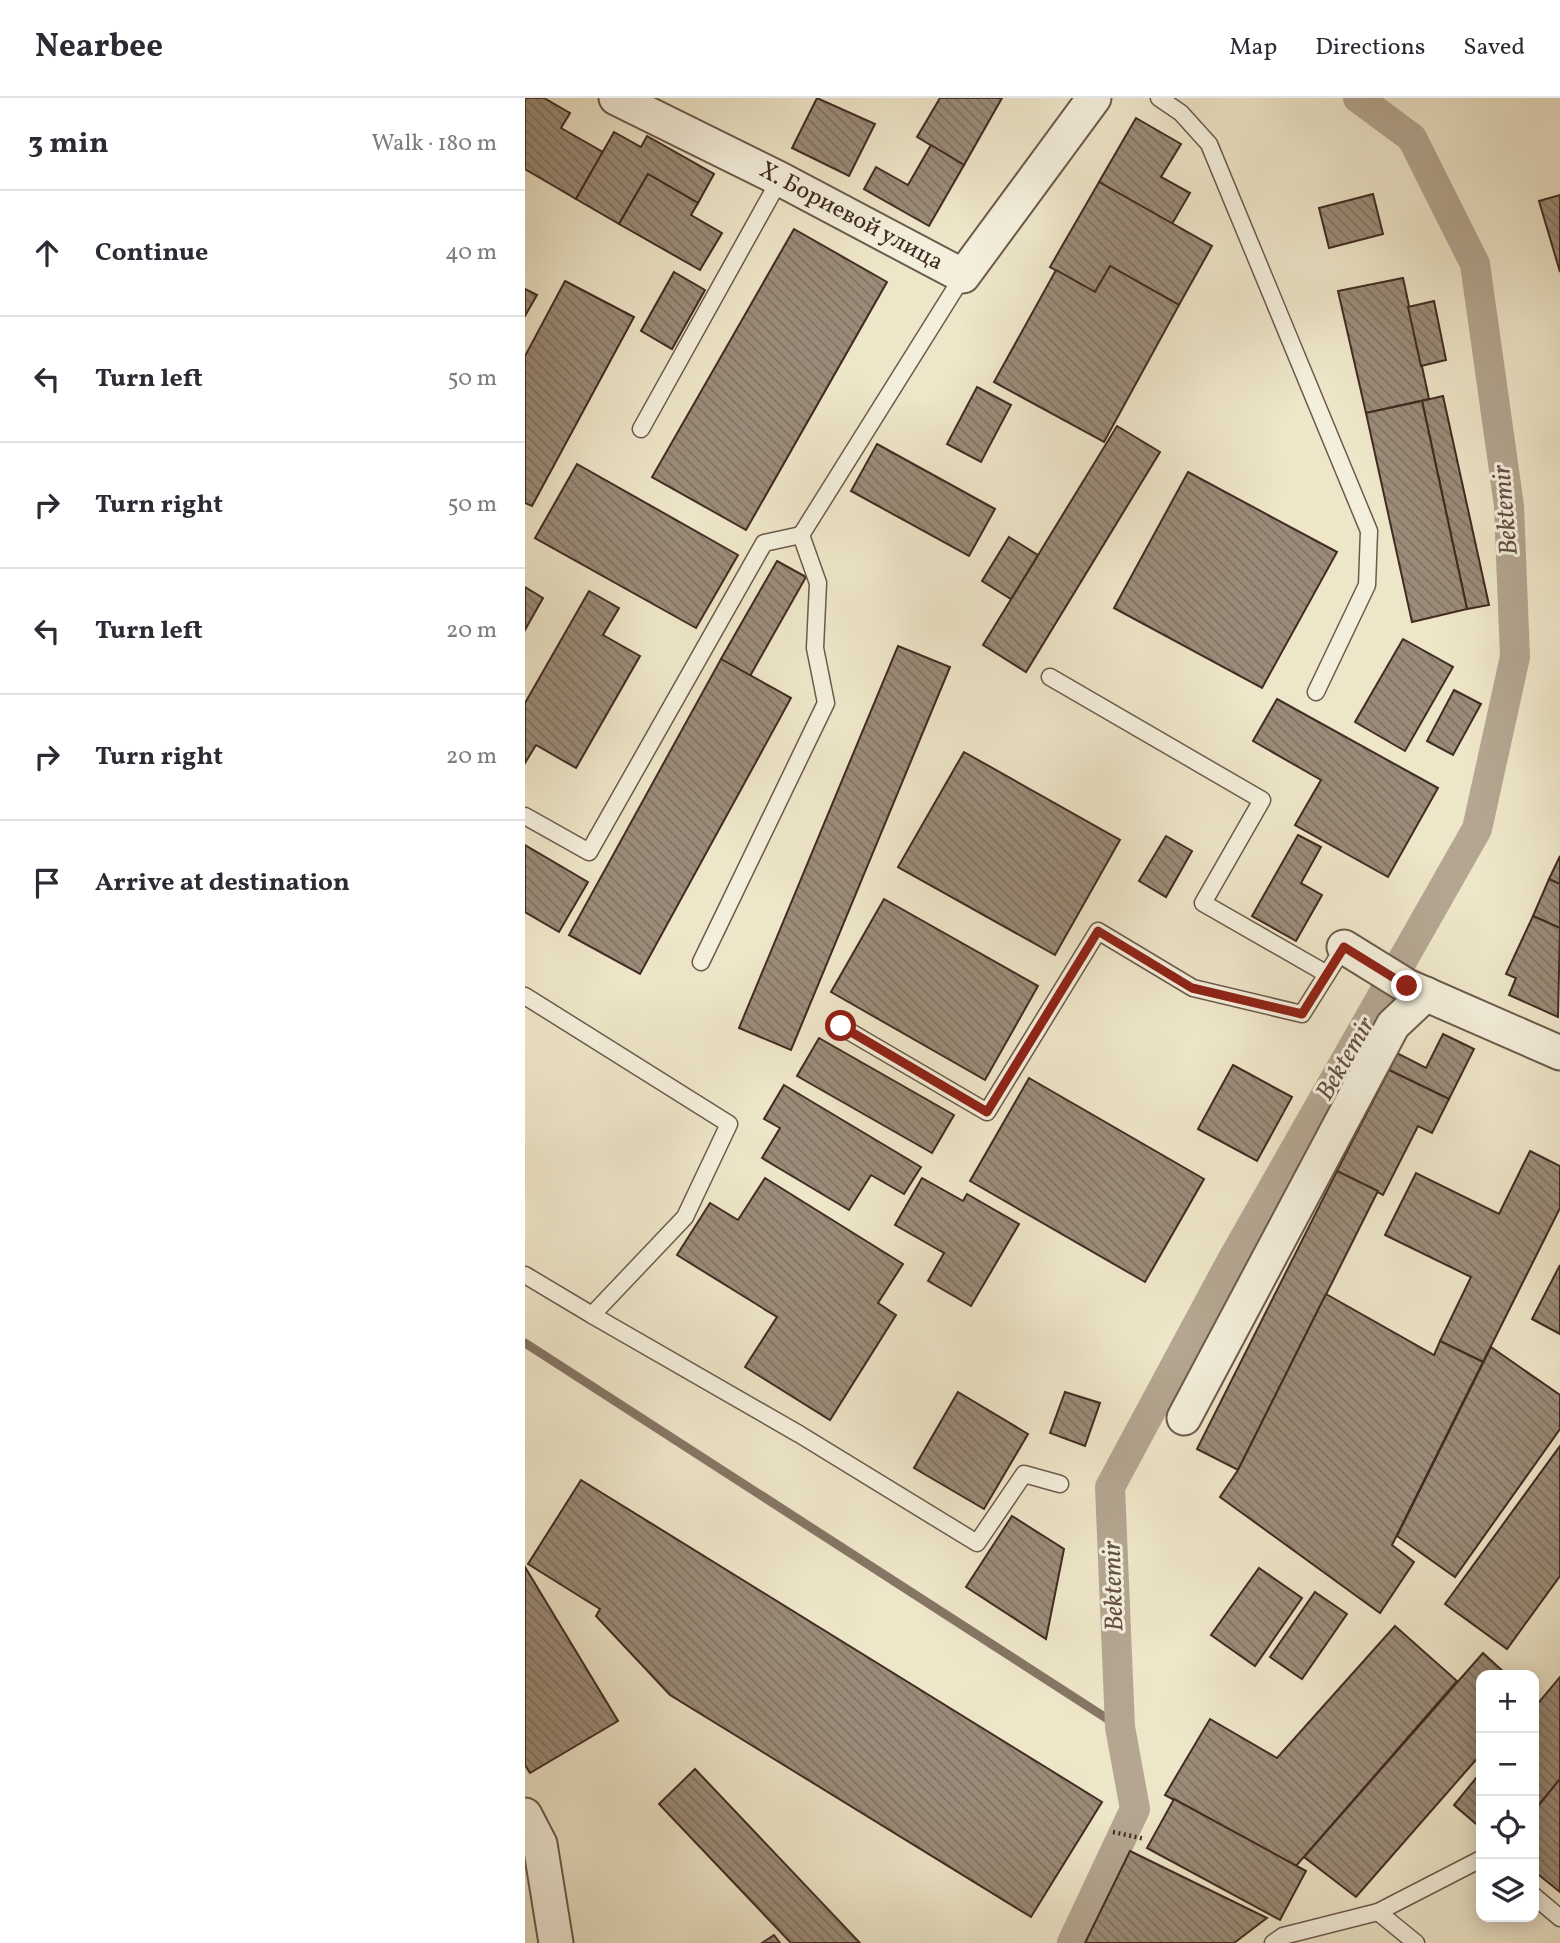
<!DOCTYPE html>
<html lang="en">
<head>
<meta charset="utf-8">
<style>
	:root { --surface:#fff; --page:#f2f2f3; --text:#2b2b33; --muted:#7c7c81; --line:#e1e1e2 }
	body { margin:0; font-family:Vollkorn,serif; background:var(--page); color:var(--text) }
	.controls { position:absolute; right:21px; bottom:21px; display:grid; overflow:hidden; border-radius:14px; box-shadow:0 4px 18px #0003 }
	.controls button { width:63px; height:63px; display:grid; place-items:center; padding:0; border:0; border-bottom:2px solid var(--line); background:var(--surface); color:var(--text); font:35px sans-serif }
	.stop { position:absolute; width:21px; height:21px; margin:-16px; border:5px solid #8f2418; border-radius:50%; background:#fff }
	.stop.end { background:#8f2418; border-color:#fff; box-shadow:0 2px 7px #0008 }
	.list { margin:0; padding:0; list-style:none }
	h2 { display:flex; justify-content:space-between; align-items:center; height:91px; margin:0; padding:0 28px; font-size:30px }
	h2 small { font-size:23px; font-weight:400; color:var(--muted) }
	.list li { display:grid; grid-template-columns:46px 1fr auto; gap:21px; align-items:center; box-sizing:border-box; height:126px; padding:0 28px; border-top:2px solid var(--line) }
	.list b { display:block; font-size:26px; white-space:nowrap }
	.list em { font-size:23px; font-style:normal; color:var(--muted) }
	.icon { flex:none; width:38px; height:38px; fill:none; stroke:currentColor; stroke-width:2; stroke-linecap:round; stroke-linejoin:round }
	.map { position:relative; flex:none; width:1035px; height:1845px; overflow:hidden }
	header { display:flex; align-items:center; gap:42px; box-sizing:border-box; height:98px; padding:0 35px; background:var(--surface); border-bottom:2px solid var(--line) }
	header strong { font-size:33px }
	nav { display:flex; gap:38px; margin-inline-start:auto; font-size:24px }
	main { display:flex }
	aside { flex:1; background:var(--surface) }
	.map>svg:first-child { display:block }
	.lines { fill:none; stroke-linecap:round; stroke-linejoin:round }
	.stream { stroke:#867565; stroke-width:9 }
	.canal { stroke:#b4a691; stroke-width:30 }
	.building { fill:url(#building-back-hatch); stroke:#422b23; stroke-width:2 }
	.service-casing { stroke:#6d5a4c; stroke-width:19 }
	.minor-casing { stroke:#6d5a4c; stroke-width:37 }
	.path { stroke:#422b23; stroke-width:4.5; stroke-dasharray:2 3.5; stroke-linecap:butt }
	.service { stroke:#f4efdc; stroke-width:16 }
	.minor { stroke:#f4efdc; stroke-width:33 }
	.route { stroke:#8f2418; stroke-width:9 }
	.labels { text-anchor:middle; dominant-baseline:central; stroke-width:6; stroke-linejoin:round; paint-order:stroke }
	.street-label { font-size:24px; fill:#422b23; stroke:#f4efdc }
	.water-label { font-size:26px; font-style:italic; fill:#645044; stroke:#f4efdc }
</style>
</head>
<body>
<header>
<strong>Nearbee</strong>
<nav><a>Map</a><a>Directions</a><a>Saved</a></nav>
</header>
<main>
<aside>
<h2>3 min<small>Walk · 180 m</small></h2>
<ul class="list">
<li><svg class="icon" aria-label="ahead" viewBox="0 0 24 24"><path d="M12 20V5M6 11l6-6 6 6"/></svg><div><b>Continue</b></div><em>40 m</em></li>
<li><svg class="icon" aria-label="left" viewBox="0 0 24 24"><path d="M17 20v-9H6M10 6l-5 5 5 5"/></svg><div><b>Turn left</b></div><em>50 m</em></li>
<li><svg class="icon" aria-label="right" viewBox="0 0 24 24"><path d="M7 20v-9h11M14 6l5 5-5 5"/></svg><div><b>Turn right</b></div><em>50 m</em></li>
<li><svg class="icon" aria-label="left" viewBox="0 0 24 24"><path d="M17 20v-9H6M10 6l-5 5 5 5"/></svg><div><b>Turn left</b></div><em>20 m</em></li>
<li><svg class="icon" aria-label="right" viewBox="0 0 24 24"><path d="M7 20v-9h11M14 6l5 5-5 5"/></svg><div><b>Turn right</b></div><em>20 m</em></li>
<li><svg class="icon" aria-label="arrive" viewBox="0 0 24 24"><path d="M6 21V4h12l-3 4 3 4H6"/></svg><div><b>Arrive at destination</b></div></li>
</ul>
</aside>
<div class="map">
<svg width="1035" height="1845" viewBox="0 0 1035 1845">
	<defs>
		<pattern id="building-back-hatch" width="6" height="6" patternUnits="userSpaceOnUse" patternTransform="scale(1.75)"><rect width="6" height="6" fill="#9b8c79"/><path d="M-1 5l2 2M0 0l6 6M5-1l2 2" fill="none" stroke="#807363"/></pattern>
	</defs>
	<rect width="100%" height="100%" fill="#eee6c9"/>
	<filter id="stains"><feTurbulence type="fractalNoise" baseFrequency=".00286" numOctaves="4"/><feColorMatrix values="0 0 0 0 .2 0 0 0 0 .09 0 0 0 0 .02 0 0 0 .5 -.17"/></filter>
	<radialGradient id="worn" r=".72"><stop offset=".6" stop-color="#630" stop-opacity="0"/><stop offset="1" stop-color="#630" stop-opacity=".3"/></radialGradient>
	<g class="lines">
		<polyline class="stream" points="0,1245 595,1629"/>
		<polyline class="canal" points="547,1845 610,1711 595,1629 585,1389 706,1164 952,731 990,559 984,408 950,166 887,40 833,0"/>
	</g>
	<g class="building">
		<polygon points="0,0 19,0 45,15 36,30 78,54 51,101 0,71"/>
		<polygon points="292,0 350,26 324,78 267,50"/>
		<polygon points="415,0 477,0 439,67 392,39"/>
		<polygon points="611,20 656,46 636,79 665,95 647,126 574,84"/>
		<polygon points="89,34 116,49 122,38 189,76 173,105 123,76 94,126 51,101"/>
		<polygon points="406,47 439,67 404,128 339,91 351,69 383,87"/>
		<polygon points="123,76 173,105 166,117 197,135 175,172 94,126"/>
		<polygon points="574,84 687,148 654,207 585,168 570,194 525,169"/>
		<polygon points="848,96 858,136 804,150 794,110"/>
		<polygon points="1035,97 1035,174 1014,103"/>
		<polygon points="269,131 362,184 221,432 127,379"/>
		<polygon points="585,168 654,207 579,344 469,284 531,172 570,194"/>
		<polygon points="149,174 180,192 147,251 116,233"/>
		<polygon points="878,180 904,301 841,315 813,193"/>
		<polygon points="40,183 109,219 7,408 0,405 0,258"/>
		<polygon points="0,191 12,197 0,218"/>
		<polygon points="909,203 921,262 896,268 883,209"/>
		<polygon points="452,289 486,307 456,364 422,346"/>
		<polygon points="918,298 964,507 942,511 897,303"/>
		<polygon points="897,303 942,511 887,524 841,315"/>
		<polygon points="592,328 635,354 501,574 458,547"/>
		<polygon points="352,346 470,411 444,458 326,393"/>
		<polygon points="52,366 213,457 171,530 10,440"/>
		<polygon points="663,374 812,454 737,590 589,510"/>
		<polygon points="484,439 513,457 486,501 457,483"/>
		<polygon points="252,463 281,479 225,578 196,561"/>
		<polygon points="0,489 18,500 0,532"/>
		<polygon points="64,493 94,510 78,537 115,558 51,670 11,647 0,665 0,605"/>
		<polygon points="878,541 928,569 880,653 830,624"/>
		<polygon points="373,548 425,569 266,952 214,930"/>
		<polygon points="196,561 266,600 115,876 44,837"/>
		<polygon points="929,592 956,606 928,657 902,643"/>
		<polygon points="752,601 913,690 863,779 770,727 796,682 728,643"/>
		<polygon points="439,654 595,742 530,857 373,769"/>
		<polygon points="773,737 796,749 776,785 797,797 771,843 727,818"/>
		<polygon points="641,738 667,753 641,799 614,783"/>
		<polygon points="0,747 63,784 34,834 0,814"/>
		<polygon points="1035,758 1035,786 1024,781"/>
		<polygon points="1024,781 1035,786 1035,830 1008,818"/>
		<polygon points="359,801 513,888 460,982 306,894"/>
		<polygon points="1008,818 1035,830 1033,919 984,897 991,880 981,876"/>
		<polygon points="918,936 949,951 924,1001 864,972 872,955 901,970"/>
		<polygon points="294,940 429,1017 407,1055 272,978"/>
		<polygon points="708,967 767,999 732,1063 673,1031"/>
		<polygon points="864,972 924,1001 907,1035 893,1028 858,1097 812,1073"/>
		<polygon points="504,980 679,1081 620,1184 445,1083"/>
		<polygon points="259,987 396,1069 379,1096 346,1077 324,1112 237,1060 255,1030 239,1021"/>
		<polygon points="1005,1053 1035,1068 1035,1110 958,1264 915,1243 946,1179 860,1137 891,1075 974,1116"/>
		<polygon points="812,1073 853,1093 713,1372 672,1351"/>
		<polygon points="240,1080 378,1166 353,1205 371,1217 305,1322 220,1269 252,1219 152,1157 185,1105 213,1122"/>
		<polygon points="397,1080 438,1103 442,1096 494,1126 446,1208 403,1183 419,1155 370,1127"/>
		<polygon points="1035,1167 1035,1236 1007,1221"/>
		<polygon points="801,1196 909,1257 915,1243 958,1264 867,1447 889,1464 855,1515 695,1399 713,1372"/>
		<polygon points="966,1249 1035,1297 1035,1331 930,1479 872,1438"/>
		<polygon points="433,1294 503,1336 459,1411 389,1370"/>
		<polygon points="540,1294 575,1305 560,1348 525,1335"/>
		<polygon points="1035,1348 1035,1478 982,1551 920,1506"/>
		<polygon points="56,1382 577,1704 506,1819 145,1597 71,1518 75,1511 3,1466"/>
		<polygon points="487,1418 539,1451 521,1541 441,1489"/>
		<polygon points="0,1469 93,1623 5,1675 0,1667"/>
		<polygon points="734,1470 777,1500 730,1568 686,1537"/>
		<polygon points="790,1494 822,1516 777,1581 745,1559"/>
		<polygon points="870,1528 932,1583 771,1768 640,1697 685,1621 752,1660"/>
		<polygon points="958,1555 982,1577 956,1577 956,1656 831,1799 779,1759"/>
		<polygon points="1035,1579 1035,1681 1009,1713 1009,1610"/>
		<polygon points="170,1671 335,1845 266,1845 134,1706"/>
		<polygon points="956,1674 956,1730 929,1707"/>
		<polygon points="1035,1681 1035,1794 1009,1773 1009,1713"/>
		<polygon points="649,1701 781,1773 755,1822 622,1750"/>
		<polygon points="605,1753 742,1820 709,1845 560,1845"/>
		<polygon points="249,1837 255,1845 237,1845"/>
	</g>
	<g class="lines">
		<defs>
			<g id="service">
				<polyline points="634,0 656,15 684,46 844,433 842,487 791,594"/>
				<polyline points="116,331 255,81"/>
				<polyline points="525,579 737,702 678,805 802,876"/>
				<polyline points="0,718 64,754 239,445 276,437"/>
				<polyline points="176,864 301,605 290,550 293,485 276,437 438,178"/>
				<polyline points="0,898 204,1026 160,1119 67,1217 0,1177"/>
				<polyline points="315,928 462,1014 573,833 668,890 777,916 819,849"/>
				<polyline points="67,1217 274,1336 452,1445 499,1376 535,1386"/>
				<polyline points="1009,1798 1035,1820"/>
				<polyline points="853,1814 891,1845"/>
				<polyline points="748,1845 758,1838 853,1814 956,1761"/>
			</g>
			<g id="minor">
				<polyline points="91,0 255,81 438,178 569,0"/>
				<polyline points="819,849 882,888 1035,955"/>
				<polyline points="659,1320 868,927 901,896"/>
				<polyline points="0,1717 15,1746 31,1845"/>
			</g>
		</defs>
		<use href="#service" class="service-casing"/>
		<use href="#minor" class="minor-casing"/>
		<polyline class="path" points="588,1734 620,1741"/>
		<use href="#service" class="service"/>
		<use href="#minor" class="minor"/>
	</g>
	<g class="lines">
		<polyline class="route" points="316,928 462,1014 573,833 667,890 777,916 819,849 882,888"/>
	</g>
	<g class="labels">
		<g class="street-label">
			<text transform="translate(326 119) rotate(28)">Х. Бориевой улица</text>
		</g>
		<g class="water-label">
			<text transform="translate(981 412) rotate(-95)">Bektemir</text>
			<text transform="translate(821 961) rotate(-60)">Bektemir</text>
			<text transform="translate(589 1488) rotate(-92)">Bektemir</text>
		</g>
	</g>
	<rect width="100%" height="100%" filter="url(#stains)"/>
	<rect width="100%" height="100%" fill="url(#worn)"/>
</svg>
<div class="controls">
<button>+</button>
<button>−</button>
<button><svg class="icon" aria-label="locate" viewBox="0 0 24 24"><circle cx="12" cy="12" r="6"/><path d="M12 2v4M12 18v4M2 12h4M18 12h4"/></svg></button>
<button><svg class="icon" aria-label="layers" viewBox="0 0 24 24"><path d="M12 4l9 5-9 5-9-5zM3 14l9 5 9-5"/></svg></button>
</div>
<div class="stop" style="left:316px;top:928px"></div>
<div class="stop end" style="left:882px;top:888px"></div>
</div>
</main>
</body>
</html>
